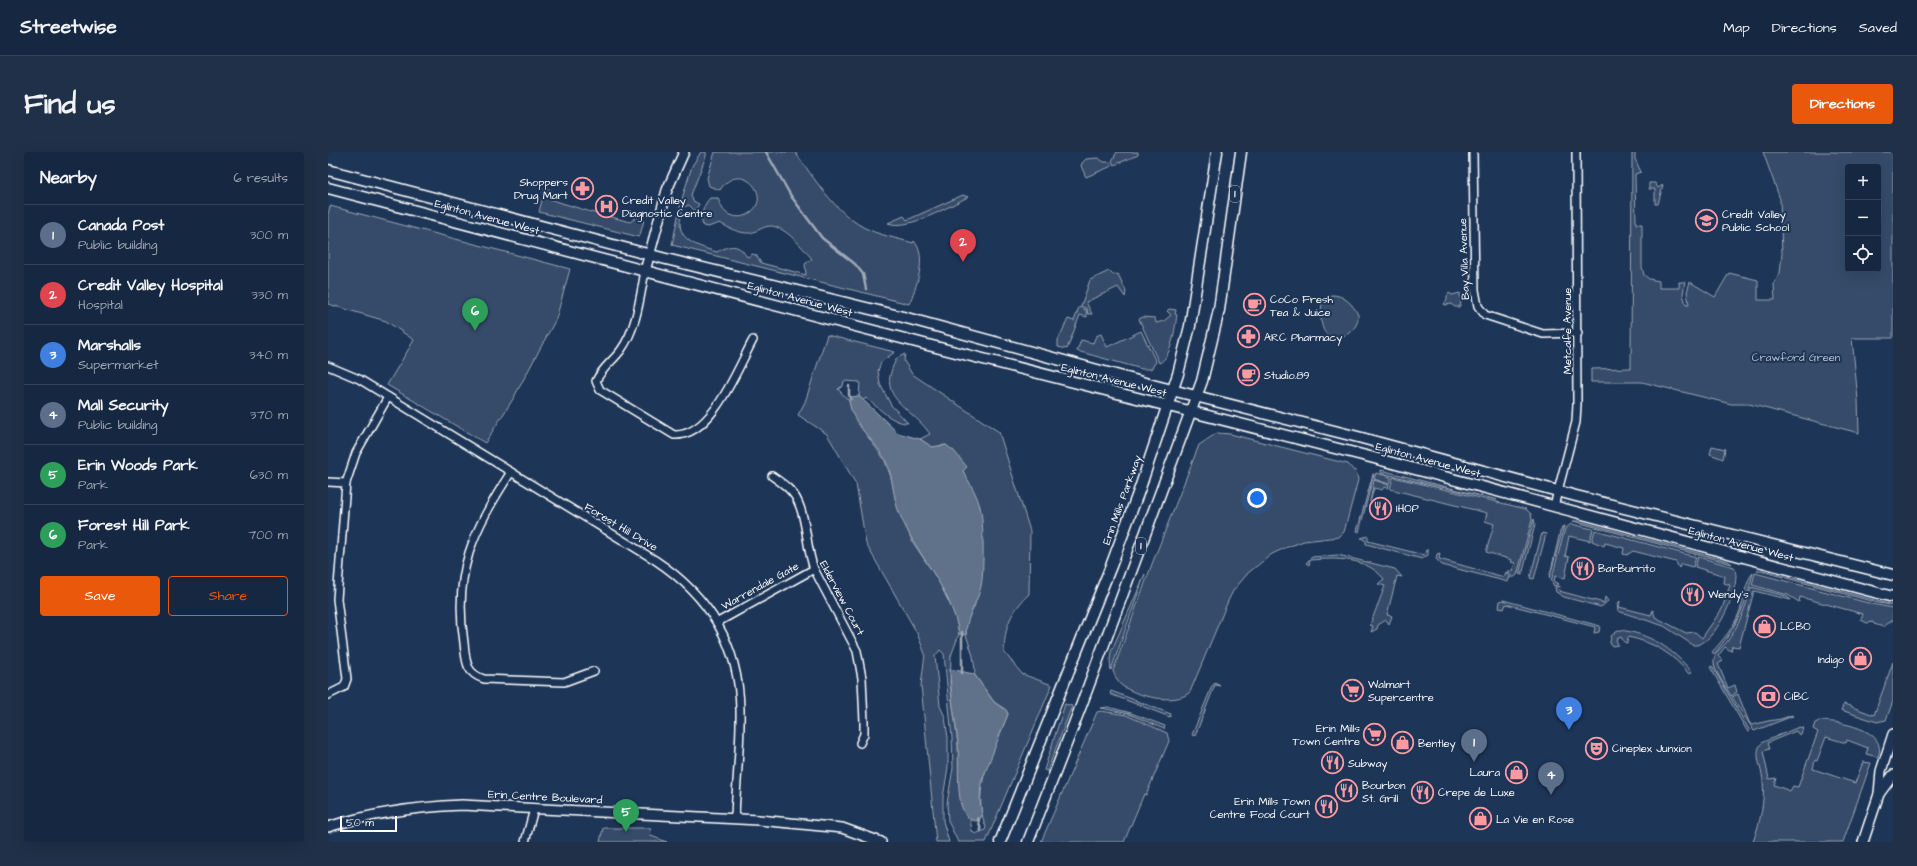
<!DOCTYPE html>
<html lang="en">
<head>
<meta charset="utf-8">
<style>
	:root { --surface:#162841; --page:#1f3048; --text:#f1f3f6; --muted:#9ea6b1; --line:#35445a; --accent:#ea580c }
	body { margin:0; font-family:"Architects Daughter",sans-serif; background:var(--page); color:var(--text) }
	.controls { position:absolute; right:12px; top:12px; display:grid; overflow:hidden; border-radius:4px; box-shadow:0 4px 16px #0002 }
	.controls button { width:36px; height:36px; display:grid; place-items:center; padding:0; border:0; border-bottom:1px solid var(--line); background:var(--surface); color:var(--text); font:20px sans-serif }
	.scale { position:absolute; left:12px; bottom:10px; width:57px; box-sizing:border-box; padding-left:4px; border:2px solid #fff; border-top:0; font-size:11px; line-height:14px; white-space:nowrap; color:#fff; -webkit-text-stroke:3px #1d3557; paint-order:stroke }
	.you { position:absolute; left:929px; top:346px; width:14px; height:14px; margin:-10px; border:3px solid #fff; border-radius:50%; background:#1a73e8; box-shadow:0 0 0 6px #1a73e833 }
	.badge { display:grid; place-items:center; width:26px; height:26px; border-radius:50%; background:var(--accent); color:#fff; font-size:13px; font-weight:700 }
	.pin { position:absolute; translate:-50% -33px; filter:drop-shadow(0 1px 2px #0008) }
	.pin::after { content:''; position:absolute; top:21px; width:14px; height:12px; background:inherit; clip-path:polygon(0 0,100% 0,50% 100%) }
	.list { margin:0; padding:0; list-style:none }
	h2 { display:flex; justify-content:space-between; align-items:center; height:52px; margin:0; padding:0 16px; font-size:17px }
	h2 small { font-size:13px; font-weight:400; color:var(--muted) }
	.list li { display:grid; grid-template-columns:26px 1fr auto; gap:12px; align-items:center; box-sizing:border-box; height:60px; padding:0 16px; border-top:1px solid var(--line) }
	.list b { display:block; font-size:15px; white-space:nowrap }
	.list p { margin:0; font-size:13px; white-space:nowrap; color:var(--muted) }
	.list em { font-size:13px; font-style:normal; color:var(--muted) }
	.actions { display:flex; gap:8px; padding:12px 16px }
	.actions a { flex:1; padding:9px 0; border:1px solid var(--accent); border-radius:4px; text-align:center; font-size:14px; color:var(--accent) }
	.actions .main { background:var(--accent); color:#fff }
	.icon { flex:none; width:22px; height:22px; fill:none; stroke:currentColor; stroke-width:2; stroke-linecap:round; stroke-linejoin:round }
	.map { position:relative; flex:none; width:1565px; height:690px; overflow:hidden; border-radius:4px }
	header { display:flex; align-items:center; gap:24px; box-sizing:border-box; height:56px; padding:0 20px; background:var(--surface); border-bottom:1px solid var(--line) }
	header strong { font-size:19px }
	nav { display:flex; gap:22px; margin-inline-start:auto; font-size:14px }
	.intro { display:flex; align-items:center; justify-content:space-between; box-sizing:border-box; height:96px; padding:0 24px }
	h1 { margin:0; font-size:28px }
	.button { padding:10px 18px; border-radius:4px; background:var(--accent); color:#fff; font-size:14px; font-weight:700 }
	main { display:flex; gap:24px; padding:0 24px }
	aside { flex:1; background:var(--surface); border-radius:4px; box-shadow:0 4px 16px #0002 }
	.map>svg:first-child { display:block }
	.green { fill:#364b69; stroke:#9aa5b4; fill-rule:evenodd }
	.water { fill:#617289; stroke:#a0aab8 }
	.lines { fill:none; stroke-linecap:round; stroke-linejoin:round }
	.stream { stroke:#a0aab8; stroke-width:2.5 }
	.street-casing { stroke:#fff; stroke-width:10 }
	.secondary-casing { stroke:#fff; stroke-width:12 }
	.primary-casing { stroke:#fff; stroke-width:13 }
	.street { stroke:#1d3557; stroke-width:7 }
	.secondary { stroke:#1d3557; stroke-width:9 }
	.primary { stroke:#1d3557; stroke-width:10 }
	.labels { text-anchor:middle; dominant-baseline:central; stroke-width:4; stroke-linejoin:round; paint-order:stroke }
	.shield { fill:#1d3557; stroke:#bbc2cd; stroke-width:1 }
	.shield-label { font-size:10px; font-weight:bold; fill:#fff }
	.poi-label { font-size:11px; fill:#fff; stroke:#1d3557; text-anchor:start }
	.street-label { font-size:11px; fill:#fff; stroke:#1d3557 }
	.park-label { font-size:11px; fill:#b9c0ca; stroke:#1d3557 }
</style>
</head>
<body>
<header>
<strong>Streetwise</strong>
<nav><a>Map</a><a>Directions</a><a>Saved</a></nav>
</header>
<div class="intro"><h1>Find us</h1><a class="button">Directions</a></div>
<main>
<aside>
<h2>Nearby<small>6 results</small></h2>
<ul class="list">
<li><span class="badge" style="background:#5c6f8a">1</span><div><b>Canada Post</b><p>Public building</p></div><em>300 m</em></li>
<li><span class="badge" style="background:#e0444e">2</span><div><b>Credit Valley Hospital</b><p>Hospital</p></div><em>330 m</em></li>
<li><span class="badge" style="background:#3f7fe0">3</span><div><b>Marshalls</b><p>Supermarket</p></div><em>340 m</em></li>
<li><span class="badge" style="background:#5c6f8a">4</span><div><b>Mall Security</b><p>Public building</p></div><em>370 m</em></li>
<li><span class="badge" style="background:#2e9e5b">5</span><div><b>Erin Woods Park</b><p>Park</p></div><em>630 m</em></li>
<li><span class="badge" style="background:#2e9e5b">6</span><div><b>Forest Hill Park</b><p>Park</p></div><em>700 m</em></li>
</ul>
<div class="actions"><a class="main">Save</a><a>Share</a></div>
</aside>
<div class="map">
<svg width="1565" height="690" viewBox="0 0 1565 690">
	<rect width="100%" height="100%" fill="#1d3557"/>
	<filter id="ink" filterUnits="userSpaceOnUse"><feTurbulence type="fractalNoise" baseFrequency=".025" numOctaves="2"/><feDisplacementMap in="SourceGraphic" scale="8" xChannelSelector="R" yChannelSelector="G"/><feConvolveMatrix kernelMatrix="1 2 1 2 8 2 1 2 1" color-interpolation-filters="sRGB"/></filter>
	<g filter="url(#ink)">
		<g class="green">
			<path d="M 373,0 L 378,0 L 378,4 L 363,43 L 365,49 L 371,52 L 367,59 L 361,53 L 356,55 C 343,85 364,93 389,100 C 401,93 411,91 418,104 L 421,105 L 424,102 L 428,103 L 433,111 L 478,123 L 477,112 L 484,107 C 476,97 458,75 443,74 C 435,74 429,80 422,81 C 413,82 400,76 392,71 L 380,75 L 375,74 C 371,65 376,52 382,46 L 390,46 C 393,55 396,62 405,64 C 412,66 418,64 423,60 C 445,43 412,7 392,38 L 381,34 L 379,26 L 387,0 L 467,0 C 486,26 506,59 535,75 C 550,83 568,86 585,91 L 586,89 C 600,105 588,136 581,152 L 344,93 L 353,50 L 364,14 Z"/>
			<polygon points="789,0 810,0 810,3 786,13 784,9"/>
			<path d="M 1304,0 L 1307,0 L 1307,7 L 1313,20 L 1307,22 L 1308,72 L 1314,72 L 1314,115 L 1316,123 L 1321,127 L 1331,129 L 1331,136 L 1351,136 L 1351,130 L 1357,130 L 1355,142 L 1358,153 L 1361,153 L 1359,140 L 1362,130 L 1387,145 L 1401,121 L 1430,128 L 1430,148 L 1447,148 L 1446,132 L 1452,121 L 1454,102 L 1452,47 L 1435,0 L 1565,0 L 1565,186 L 1524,186 L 1530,248 L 1531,281 L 1421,252 L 1403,252 L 1314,230 L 1263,230 L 1263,217 L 1303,216 ZM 1520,15 L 1550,15 L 1550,117 L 1520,117 Z"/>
			<polygon points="770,6 776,10 782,10 784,14 758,25 753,14 754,11 758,7"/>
			<polygon points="1321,31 1327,31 1330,36 1335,33 1330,52 1327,52 1327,37 1321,37"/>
			<polygon points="217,36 223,38 221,47 276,64 276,63 302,70 309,65 316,68 312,83 311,85 211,60"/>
			<path d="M 635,43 L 640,45 C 621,54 581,79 560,71 L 576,64 L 579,68 Z"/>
			<polygon points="2,54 242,117 228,167 185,247 157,291 59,233 86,188 58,169 0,152 0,62"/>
			<polygon points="781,119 785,123 790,122 798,139 797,145 790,135 758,150 764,162 760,162 759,157 753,154 762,128"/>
			<polygon points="1121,141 1124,143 1132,141 1133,151 1131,155 1127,155 1123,152 1117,153 1116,152 1119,148 1119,144"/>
			<path d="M 1003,143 C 1015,142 1026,153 1030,163 C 1033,183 991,203 993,161 C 993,152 995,147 1003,143 Z"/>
			<polygon points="751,155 758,158 759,165 752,163 739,197 730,195 730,188 740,167 746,169"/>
			<path d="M 841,157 L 848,158 L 847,162 L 849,163 C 847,175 844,206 831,211 L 811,167 L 815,165 L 827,166 L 828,171 L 836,169 L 843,163 L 839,159 Z"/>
			<polygon points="813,179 828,210 823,217 814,217 749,199 753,188 765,191 768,184 773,182 779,195"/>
			<path d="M 499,183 L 567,200 L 553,210 L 550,219 L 552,232 L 563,253 L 580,271 C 565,272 550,255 538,246 L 534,249 L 531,244 L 532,230 L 516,229 L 515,234 L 510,237 L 521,249 L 524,260 L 532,274 L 556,307 L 563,325 L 568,349 L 584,389 L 610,428 L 628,465 L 631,482 L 623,504 L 622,532 L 630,592 L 633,652 L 638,664 L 642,667 L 644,679 L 647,682 L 657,678 L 658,675 C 642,637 666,598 680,562 L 678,558 L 666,550 L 646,522 L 647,518 L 645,504 L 638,483 L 638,471 L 647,453 L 652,355 L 635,319 L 618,293 L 604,295 L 592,287 L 602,282 C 582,253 546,247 569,206 L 577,202 L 576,209 L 584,222 L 671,280 L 702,379 L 701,442 C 682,461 677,473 676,500 L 694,522 L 724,533 L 658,690 L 630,690 L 620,669 L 619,651 L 625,616 L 624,586 L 616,502 L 612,498 L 607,504 L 612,554 L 617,565 L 620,586 L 620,615 L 615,646 L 615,669 L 621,690 L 608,690 L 593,533 L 597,502 L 589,481 L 538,392 L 528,332 L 499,282 L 470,263 L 477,250 Z"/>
			<path d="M 889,281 L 902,282 L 1020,312 L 1026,319 L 1028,318 L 1030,328 L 1016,380 L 1011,385 L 976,389 L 957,396 L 944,402 L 920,421 L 905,439 L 900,449 L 862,540 C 848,554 807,544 793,533 C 789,529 787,524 785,519 L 824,412 L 871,293 Z"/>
			<polygon points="1384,294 1397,297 1395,307 1382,302"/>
			<polygon points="1053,318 1169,348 1053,321"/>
			<polygon points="1048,321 1063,325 1061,332 1046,327"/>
			<polygon points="1045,322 1046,322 1031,380 1029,379"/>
			<polygon points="1065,325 1198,357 1203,362 1204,368 1189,423 1185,426 1179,419 1184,419 1187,411 1183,410 1184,408 1158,400 1166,372 1157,369 1159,361 1062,337"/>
			<polygon points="1046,328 1061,333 1060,336 1056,335 1054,338 1046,336 1042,350"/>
			<polygon points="1206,367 1207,373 1194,423 1191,422"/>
			<polygon points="1245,369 1251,369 1400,409 1404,412"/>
			<polygon points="1243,372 1265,377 1262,389 1241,384 1237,404 1241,405 1237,426 1227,424 1226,430 1231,432 1226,434 1223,429 1237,377"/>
			<polygon points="1235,374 1236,374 1221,427 1232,380"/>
			<polygon points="1267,378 1368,405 1365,415 1353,412 1351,416 1348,410 1305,399 1299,403 1295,402 1296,396 1277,391 1276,394 1264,389"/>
			<polygon points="1214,381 1218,382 1206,427 1202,426"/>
			<polygon points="1040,384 1040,389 1096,403 1098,398 1100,398 1100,403 1094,407 1038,392 1038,389 1033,386"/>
			<polygon points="1112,401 1111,407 1176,425 1178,420 1183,426 1181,426 1180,430 1114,413 1108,407 1109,402"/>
			<path d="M 1010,403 L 1067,417 L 1074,425 L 1069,424 L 1059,463 L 1064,464 L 1061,472 L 1058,468 L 1050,473 L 1049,477 L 1043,480 L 1045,474 L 1042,473 L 1057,434 L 1050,432 L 1056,427 C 1038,405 1009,406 982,408 L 981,413 L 978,411 L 984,405 Z"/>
			<path d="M 1370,405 L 1406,415 C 1416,431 1386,497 1365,493 L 1336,474 L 1290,459 L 1289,452 L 1292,449 L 1291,455 L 1323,463 L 1325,458 L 1327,465 L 1358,481 L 1367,480 L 1374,486 L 1394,457 L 1402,433 L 1396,431 L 1397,424 L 1367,415 Z"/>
			<polygon points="1429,418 1435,418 1564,453 1550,451"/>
			<path d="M 1425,421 C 1417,454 1409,476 1386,502 L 1384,500 C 1395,488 1405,476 1411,461 C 1415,451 1418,427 1425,421 Z"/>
			<polygon points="1427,421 1544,452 1565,456 1565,468 1555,475 1546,472 1545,470 1539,471 1533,468 1535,462 1472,445 1471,450 1460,443 1424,433"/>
			<polygon points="817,422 783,518 782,509 783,500"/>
			<polygon points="1232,434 1231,439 1276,451 1277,445 1280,449 1273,455 1236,445 1228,440 1227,435"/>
			<path d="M 1423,435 L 1458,444 L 1463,448 L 1426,439 L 1411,495 L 1404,494 L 1403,499 L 1397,495 L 1390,504 L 1395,509 L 1390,512 L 1400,536 L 1407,533 L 1409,540 L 1403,544 C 1399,536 1386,519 1386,511 C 1385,502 1392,497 1398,491 C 1411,474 1418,455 1423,435 Z"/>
			<polygon points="1175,448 1272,474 1271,480 1266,481 1267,475 1178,452 1176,457 1171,456 1172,449"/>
			<path d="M 1291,478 C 1321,481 1345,497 1364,520 L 1361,522 C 1345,502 1325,490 1300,485 L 1299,491 L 1296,490 L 1293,485 L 1288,487 L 1290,493 L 1284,494 L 1282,491 L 1283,484 Z"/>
			<polygon points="1565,510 1565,549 1558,568 1549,570 1513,558 1516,552 1546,563"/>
			<polygon points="1384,514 1422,579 1420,580 1418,577 1382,515"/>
			<polygon points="887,531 892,534 887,533 867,584 864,583 884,534"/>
			<polygon points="783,539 843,562 842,565 782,542"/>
			<polygon points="1410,542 1421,570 1424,573 1440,569 1453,567 1464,563 1465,564 1426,579 1404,545"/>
			<polygon points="737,552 744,554 719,619 716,618"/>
			<polygon points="780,555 803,561 837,574 836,577 801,562 773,556"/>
			<polygon points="773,559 798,563 839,581 841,589 818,643 816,642 796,690 713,690 769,560"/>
			<path d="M 1491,569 C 1510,569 1561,577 1550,605 L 1538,602 L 1540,596 L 1519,588 L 1518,591 L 1498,585 L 1489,609 L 1487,608 L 1485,617 L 1527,631 L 1535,610 L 1543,611 L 1515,690 L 1425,690 C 1432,670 1437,650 1435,629 C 1434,616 1424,599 1435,590 L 1471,575 L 1475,576 L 1473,582 L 1471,583 L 1468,579 L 1439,591 L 1441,597 L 1435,599 L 1441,627 L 1448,626 L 1446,633 L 1462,639 L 1465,634 L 1470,635 L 1490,580 L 1485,577 L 1487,571 Z"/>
			<polygon points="275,676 322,676 323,684 339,690 272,690"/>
		</g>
		<g class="water">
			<path d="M 531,244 L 570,281 L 592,287 L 604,295 L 618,293 L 626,299 L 639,315 L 635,319 C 641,330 649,342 652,355 C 656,368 656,421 653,434 C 649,453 638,463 638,483 L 631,482 C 624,437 589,404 572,363 C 564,345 566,325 557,307 C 546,287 521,271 521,245 Z"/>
			<path d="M 622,517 L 646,522 L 666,550 L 678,558 L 680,562 L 653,631 L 652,648 L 654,663 L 651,669 C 641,670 635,661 633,652 C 629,635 631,611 630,593 C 628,568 622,543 622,517 Z"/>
		</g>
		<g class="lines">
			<g class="stream">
				<polyline points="438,0 463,44 494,86 527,112 535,122 538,137"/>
				<polyline points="521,234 521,243 523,247"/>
				<polyline points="634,521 634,480"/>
				<polyline points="650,666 653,679"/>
			</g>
			<defs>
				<g id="street">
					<polyline points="1145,0 1147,138 1150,154 1157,163 1215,182 1250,181"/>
					<path d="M 317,119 C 312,145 309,176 293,198 C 285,209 274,216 268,229 L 272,238 L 346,283 C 384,285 409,217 425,188"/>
					<path d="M 0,214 L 31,227 L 327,408 C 380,443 411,492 412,557 C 413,593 408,630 407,666"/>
					<path d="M 183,320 C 145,379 125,419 136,491 C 138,508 137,521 156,527 L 236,530 L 266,519"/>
					<path d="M 444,324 C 454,331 465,338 470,350 C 479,368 478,396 486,417 L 529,499 L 534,526 L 536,570 L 536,582 L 532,591"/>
					<polyline points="0,330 18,331"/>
					<polyline points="1226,354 1248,270 1249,252 1248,0"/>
					<polyline points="390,470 486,417"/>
					<polyline points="0,543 16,535 19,527 9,447 18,331 28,301 60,245"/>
					<polyline points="197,690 206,657"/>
				</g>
				<g id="secondary">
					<polyline points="317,119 339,38 356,0"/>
					<polyline points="1551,642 1565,623"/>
					<path d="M 0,675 C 44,661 88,655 134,653 L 431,668 L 514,676 L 553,690"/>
					<polyline points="1535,690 1551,642 1553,619 1565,582"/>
				</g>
				<g id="primary">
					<polyline points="0,18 338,107 575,165 828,234 1030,285 1248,344 1565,423"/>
					<polyline points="0,36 596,192 1042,305 1565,445"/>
					<polyline points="672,690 783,414 812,336 850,222 862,174 889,0"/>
					<polyline points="700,690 753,554 874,229 891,158 913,0"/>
				</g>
			</defs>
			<use href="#street" class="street-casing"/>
			<use href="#secondary" class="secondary-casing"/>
			<use href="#primary" class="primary-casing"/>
			<use href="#street" class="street"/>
			<use href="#secondary" class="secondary"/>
			<use href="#primary" class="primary"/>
		</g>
	</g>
	<defs>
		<symbol id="pharmacy-ring" viewBox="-11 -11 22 22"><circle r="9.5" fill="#1d3557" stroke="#ff9aa2" stroke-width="1.5"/><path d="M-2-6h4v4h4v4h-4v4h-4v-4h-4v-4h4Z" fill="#ff9aa2"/></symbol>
		<symbol id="hospital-ring" viewBox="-11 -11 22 22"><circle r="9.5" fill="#1d3557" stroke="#ff9aa2" stroke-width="1.5"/><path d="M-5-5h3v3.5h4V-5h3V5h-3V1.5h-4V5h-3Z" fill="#ff9aa2"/></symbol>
		<symbol id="school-ring" viewBox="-11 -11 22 22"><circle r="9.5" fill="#1d3557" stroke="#ff9aa2" stroke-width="1.5"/><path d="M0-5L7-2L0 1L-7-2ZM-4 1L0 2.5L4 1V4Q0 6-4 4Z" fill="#ff9aa2"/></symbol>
		<symbol id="cafe-ring" viewBox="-11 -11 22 22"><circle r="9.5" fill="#1d3557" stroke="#ff9aa2" stroke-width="1.5"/><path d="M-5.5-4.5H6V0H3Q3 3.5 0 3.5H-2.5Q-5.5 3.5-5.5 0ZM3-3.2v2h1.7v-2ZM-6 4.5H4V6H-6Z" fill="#ff9aa2"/></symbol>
		<symbol id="restaurant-ring" viewBox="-11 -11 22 22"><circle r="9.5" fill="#1d3557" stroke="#ff9aa2" stroke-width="1.5"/><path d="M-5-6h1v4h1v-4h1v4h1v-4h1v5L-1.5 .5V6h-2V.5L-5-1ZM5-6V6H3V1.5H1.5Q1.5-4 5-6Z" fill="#ff9aa2"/></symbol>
		<symbol id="shop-ring" viewBox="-11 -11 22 22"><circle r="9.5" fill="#1d3557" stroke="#ff9aa2" stroke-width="1.5"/><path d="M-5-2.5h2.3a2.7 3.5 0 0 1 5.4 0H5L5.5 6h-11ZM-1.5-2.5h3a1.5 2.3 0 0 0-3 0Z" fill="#ff9aa2"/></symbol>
		<symbol id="supermarket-ring" viewBox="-11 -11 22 22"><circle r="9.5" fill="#1d3557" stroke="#ff9aa2" stroke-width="1.5"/><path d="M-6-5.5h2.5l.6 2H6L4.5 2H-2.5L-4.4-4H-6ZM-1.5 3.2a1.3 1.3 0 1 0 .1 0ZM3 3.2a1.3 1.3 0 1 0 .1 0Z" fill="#ff9aa2"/></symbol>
		<symbol id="bank-ring" viewBox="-11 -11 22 22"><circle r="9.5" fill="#1d3557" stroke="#ff9aa2" stroke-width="1.5"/><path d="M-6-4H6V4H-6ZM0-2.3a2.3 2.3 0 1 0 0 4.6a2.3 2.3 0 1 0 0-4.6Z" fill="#ff9aa2"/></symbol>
		<symbol id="theatre-ring" viewBox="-11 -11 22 22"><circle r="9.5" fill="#1d3557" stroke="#ff9aa2" stroke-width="1.5"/><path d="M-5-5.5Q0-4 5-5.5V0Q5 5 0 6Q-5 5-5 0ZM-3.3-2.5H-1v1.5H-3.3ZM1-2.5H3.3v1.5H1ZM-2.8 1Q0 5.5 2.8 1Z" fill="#ff9aa2"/></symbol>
	</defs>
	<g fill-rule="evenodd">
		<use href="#pharmacy-ring" x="242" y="24" width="25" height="25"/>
		<use href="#hospital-ring" x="266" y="42" width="25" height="25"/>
		<use href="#school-ring" x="1366" y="56" width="25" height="25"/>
		<use href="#cafe-ring" x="914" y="140" width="25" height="25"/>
		<use href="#pharmacy-ring" x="908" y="172" width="25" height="25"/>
		<use href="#cafe-ring" x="908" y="210" width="25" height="25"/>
		<use href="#restaurant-ring" x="1040" y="344" width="25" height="25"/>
		<use href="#restaurant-ring" x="1242" y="404" width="25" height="25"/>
		<use href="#restaurant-ring" x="1352" y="430" width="25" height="25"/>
		<use href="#shop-ring" x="1424" y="462" width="25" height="25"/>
		<use href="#shop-ring" x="1520" y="494" width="25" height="25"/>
		<use href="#supermarket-ring" x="1012" y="526" width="25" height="25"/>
		<use href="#bank-ring" x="1428" y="532" width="25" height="25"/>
		<use href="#supermarket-ring" x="1034" y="570" width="25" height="25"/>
		<use href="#shop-ring" x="1062" y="578" width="25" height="25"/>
		<use href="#theatre-ring" x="1256" y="584" width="25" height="25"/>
		<use href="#restaurant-ring" x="992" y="598" width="25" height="25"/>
		<use href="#shop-ring" x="1176" y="608" width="25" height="25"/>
		<use href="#restaurant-ring" x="1006" y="626" width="25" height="25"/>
		<use href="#restaurant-ring" x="1082" y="628" width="25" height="25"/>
		<use href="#restaurant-ring" x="986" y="642" width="25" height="25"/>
		<use href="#shop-ring" x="1140" y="654" width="25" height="25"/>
	</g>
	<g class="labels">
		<g class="shield">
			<rect x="902" y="34" width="10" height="16" rx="3"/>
			<rect x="808" y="386" width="10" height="16" rx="3"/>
		</g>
		<g class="shield-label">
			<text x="907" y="42">1</text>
			<text x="813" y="394">1</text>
		</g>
		<g class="poi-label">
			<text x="240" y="30" text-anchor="end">Shoppers<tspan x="240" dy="13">Drug Mart</tspan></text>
			<text x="294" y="48">Credit Valley<tspan x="294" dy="13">Diagnostic Centre</tspan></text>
			<text x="1394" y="62">Credit Valley<tspan x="1394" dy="13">Public School</tspan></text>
			<text x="942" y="147">CoCo Fresh<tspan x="942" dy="13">Tea &amp; Juice</tspan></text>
			<text x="936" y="185">ARC Pharmacy</text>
			<text x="936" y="223">Studio.89</text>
			<text x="1068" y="356">IHOP</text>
			<text x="1270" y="416">BarBurrito</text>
			<text x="1380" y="442">Wendy's</text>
			<text x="1452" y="474">LCBO</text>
			<text x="1516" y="507" text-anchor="end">Indigo</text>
			<text x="1040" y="532">Walmart<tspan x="1040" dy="13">Supercentre</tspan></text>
			<text x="1456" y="544">CIBC</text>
			<text x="1032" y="576" text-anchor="end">Erin Mills<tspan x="1032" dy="13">Town Centre</tspan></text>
			<text x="1090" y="591">Bentley</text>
			<text x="1284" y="596">Cineplex Junxion</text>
			<text x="1020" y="611">Subway</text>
			<text x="1172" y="620" text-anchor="end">Laura</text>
			<text x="1034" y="633">Bourbon<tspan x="1034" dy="13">St. Grill</tspan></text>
			<text x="1110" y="640">Crepe de Luxe</text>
			<text x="982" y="649" text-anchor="end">Erin Mills Town<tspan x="982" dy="13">Centre Food Court</tspan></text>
			<text x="1168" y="667">La Vie en Rose</text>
		</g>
		<g class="street-label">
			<text transform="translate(159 65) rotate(15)">Eglinton Avenue West</text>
			<text transform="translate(1136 107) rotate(-92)">Bay Villa Avenue</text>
			<text transform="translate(472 147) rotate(15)">Eglinton Avenue West</text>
			<text transform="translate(1239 179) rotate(-90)">Metcalfe Avenue</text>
			<text transform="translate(786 228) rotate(14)">Eglinton Avenue West</text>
			<text transform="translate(1100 308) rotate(15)">Eglinton Avenue West</text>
			<text transform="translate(794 348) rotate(-70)">Erin Mills Parkway</text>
			<text transform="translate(293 375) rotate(31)">Forest Hill Drive</text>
			<text transform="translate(1413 392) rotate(15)">Eglinton Avenue West</text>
			<text transform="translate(432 434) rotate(-29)">Warrendale Gate</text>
			<text transform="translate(514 446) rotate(62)">Elderview Court</text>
			<text transform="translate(217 645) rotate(3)">Erin Centre Boulevard</text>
		</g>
		<g class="park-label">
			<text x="1468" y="205">Crawford Green</text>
		</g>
	</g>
</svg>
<div class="controls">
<button>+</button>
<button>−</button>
<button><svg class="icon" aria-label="locate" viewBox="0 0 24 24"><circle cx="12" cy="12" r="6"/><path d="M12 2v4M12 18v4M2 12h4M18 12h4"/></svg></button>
</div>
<div class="scale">50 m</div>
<div class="you"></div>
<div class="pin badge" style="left:1146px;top:610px;background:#5c6f8a">1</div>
<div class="pin badge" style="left:635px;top:110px;background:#e0444e">2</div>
<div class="pin badge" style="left:1241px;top:578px;background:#3f7fe0">3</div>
<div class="pin badge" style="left:1223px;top:643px;background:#5c6f8a">4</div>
<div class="pin badge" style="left:298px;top:680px;background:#2e9e5b">5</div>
<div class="pin badge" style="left:147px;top:179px;background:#2e9e5b">6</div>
</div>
</main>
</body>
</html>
